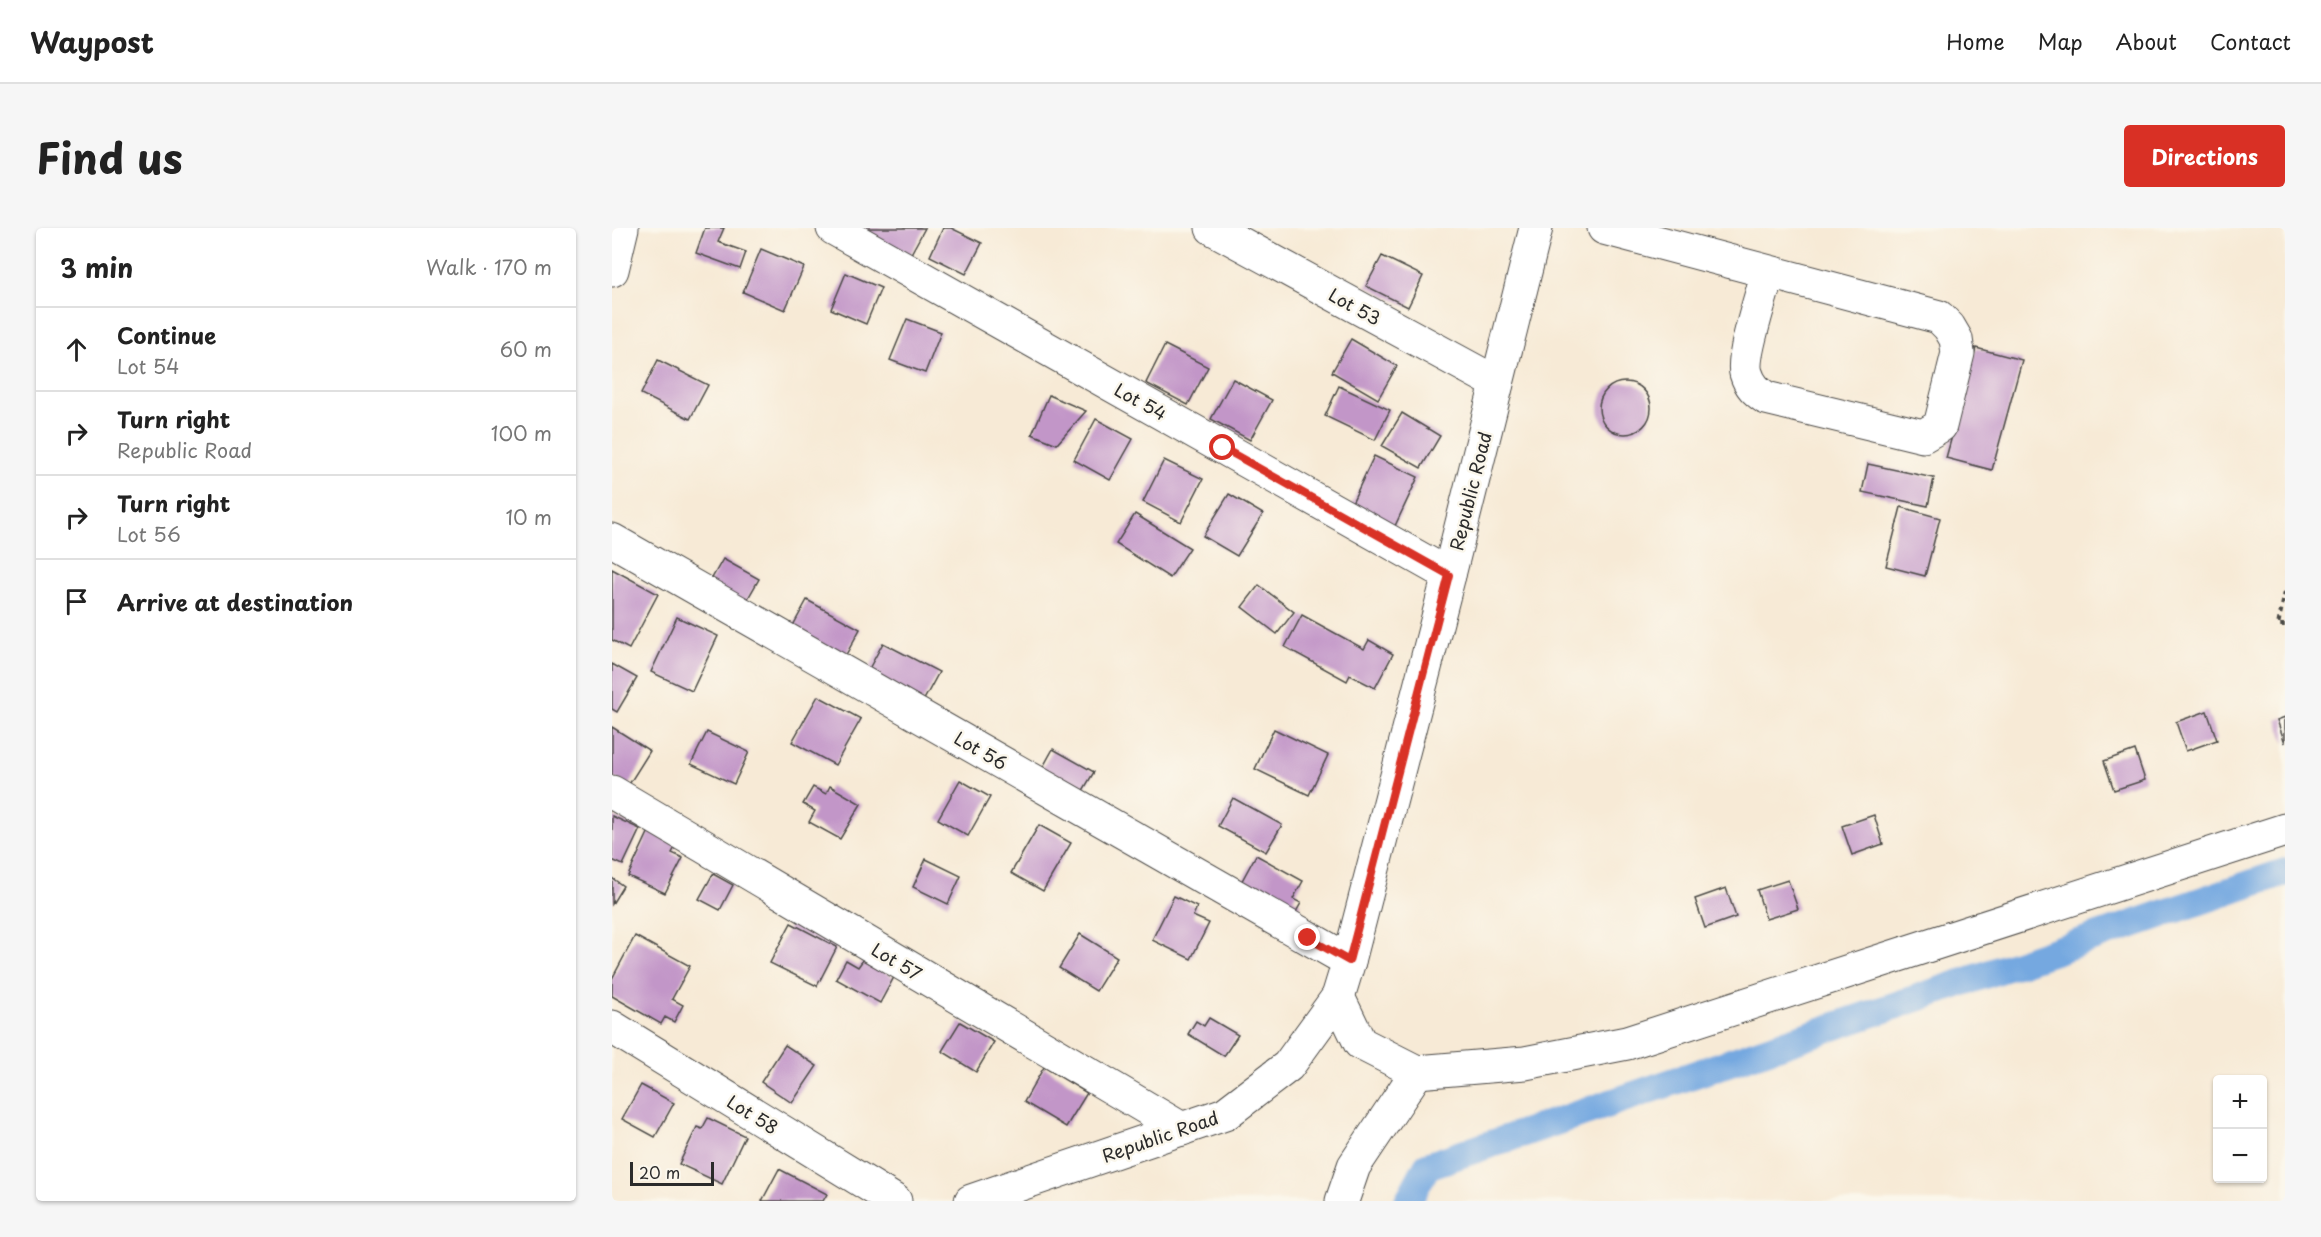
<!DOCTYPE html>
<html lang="en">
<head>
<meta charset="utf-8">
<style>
	:root { --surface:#fff; --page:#f6f6f6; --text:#222; --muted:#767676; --line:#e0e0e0; --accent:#d93025 }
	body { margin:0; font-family:"Playpen Sans",sans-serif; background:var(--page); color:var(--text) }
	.controls { position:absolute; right:18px; bottom:18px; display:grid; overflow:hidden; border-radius:6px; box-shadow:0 2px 4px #0004 }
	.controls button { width:54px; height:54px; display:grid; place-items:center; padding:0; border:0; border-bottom:2px solid var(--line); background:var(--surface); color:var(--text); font:30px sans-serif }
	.scale { position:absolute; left:18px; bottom:15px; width:84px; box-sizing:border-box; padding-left:6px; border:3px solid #2b2b2b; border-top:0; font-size:16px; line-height:21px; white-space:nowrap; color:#2b2b2b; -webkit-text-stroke:4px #fbf7ec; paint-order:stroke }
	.stop { position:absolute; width:18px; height:18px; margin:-14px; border:4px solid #d93025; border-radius:50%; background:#fff }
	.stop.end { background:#d93025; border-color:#fff; box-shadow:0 2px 6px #0008 }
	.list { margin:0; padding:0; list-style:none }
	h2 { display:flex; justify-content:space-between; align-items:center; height:78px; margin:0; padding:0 24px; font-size:26px }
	h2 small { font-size:20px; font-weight:400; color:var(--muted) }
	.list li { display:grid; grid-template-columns:39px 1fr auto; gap:18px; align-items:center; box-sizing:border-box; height:84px; padding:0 24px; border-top:2px solid var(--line) }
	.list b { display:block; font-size:22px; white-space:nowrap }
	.list p { margin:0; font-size:20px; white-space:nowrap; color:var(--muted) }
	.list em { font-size:20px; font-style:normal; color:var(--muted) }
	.icon { flex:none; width:33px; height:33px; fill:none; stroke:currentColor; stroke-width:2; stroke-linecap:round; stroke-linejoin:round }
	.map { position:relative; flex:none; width:1673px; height:973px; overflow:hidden; border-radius:6px }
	header { display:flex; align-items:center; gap:36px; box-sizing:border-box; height:84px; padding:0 30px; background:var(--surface); border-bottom:2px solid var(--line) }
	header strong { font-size:28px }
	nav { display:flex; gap:33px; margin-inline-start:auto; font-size:21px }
	.intro { display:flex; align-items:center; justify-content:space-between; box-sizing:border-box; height:144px; padding:0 36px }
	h1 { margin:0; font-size:42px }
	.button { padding:15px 27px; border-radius:6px; background:var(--accent); color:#fff; font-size:21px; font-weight:700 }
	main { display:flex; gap:36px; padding:0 36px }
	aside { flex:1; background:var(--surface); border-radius:6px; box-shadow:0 2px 4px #0004 }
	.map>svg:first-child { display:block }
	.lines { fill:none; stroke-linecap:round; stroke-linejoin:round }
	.canal { stroke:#74a8e0; stroke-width:28 }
	.building { fill:#c296c8 }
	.minor-casing { stroke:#4a4845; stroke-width:35 }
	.path { stroke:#4a4845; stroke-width:4; stroke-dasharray:4.5 4.5; stroke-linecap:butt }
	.minor { stroke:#fff; stroke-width:33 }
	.route { stroke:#d93025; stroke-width:8 }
	.labels { text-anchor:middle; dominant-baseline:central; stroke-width:5; stroke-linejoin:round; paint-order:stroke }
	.street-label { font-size:18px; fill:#2b2b2b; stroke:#fbf7ec }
</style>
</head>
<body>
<header>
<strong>Waypost</strong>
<nav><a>Home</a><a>Map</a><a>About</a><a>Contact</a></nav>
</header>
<div class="intro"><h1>Find us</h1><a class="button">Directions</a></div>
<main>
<aside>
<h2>3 min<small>Walk · 170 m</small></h2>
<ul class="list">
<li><svg class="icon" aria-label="ahead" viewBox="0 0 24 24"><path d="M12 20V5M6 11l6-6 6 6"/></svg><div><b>Continue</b><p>Lot 54</p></div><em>60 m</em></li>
<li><svg class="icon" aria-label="right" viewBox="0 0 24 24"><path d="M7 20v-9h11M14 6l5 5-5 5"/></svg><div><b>Turn right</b><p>Republic Road</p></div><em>100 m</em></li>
<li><svg class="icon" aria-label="right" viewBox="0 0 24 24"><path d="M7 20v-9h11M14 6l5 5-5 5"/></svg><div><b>Turn right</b><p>Lot 56</p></div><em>10 m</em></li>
<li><svg class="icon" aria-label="arrive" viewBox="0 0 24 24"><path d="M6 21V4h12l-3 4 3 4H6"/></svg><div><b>Arrive at destination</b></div></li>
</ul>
</aside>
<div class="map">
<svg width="1673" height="973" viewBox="0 0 1673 973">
	<rect width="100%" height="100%" fill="#fbf7ec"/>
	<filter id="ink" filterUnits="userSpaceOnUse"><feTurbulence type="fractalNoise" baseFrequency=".0167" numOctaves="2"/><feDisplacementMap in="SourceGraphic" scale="12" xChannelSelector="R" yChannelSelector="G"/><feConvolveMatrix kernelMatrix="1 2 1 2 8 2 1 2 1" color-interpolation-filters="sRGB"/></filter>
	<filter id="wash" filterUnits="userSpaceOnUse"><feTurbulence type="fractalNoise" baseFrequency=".008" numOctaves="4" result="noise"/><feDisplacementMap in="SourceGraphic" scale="24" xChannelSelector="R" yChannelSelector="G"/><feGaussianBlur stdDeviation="1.35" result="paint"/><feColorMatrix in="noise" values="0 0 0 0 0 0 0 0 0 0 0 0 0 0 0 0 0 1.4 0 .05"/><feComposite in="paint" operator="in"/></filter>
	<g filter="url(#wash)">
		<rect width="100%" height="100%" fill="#f7ead6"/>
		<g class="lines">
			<polyline class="canal" points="796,973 815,938 1673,644"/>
		</g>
		<g id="blocks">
			<g class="building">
				<polygon points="93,0 112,0 106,14 134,24 128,41 84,25"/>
				<polygon points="249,0 313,0 295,33"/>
				<polygon points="331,0 339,0 370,15 354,46 318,28"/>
				<polygon points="149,21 192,39 173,82 131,64"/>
				<polygon points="770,28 811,48 796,79 754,58"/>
				<polygon points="234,45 269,60 254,96 219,81"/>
				<polygon points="295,91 329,104 313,145 278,132"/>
				<polygon points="739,111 785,138 766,171 720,144"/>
				<polygon points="553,117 596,139 576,177 534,155"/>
				<polygon points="1364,120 1410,132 1380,242 1334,230"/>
				<polygon points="46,132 96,157 78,191 29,166"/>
				<polygon points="621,151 660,172 638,212 599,191"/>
				<circle cx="1013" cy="180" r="26"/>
				<polygon points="727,158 778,182 763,212 713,188"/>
				<polygon points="437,167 474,183 445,216 420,206"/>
				<polygon points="790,185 828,208 809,240 770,218"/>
				<polygon points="484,191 521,211 498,252 462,232"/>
				<polygon points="762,228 806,249 782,300 738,279"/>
				<polygon points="552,232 591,251 569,294 531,274"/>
				<polygon points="1256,236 1322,250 1316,278 1250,264"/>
				<polygon points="617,266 651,286 625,328 591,308"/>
				<polygon points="1289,279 1328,290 1313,348 1274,338"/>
				<polygon points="523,286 578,320 558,350 504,316"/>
				<polygon points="111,331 147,351 131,379 95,359"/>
				<polygon points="0,341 46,366 17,421 0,412"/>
				<polygon points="647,357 682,384 665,406 630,379"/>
				<polygon points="195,372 248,401 230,434 177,405"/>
				<polygon points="690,387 752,421 757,412 781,426 763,460 738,447 735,453 673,419"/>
				<polygon points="65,389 106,408 80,463 39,444"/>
				<polygon points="271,415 327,444 308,479 252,450"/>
				<polygon points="0,436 25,450 5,484 0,481"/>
				<polygon points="206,468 249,491 223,537 180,514"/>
				<polygon points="1595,483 1605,512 1574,523 1564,494"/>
				<polygon points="1673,489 1673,515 1665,492"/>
				<polygon points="0,499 38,523 16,558 0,548"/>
				<polygon points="662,501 716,527 697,567 643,541"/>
				<polygon points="95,504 137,524 122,556 79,536"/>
				<polygon points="441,521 482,544 466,571 426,548"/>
				<polygon points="1523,522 1533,552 1502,562 1492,533"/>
				<polygon points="348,552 378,569 356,608 326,591"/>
				<polygon points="218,558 249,576 228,611 197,594 203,583 191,576 201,559 214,566"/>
				<polygon points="621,570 670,597 654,624 606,598"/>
				<polygon points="1262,587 1271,616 1240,627 1230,598"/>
				<polygon points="0,588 28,601 11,637 0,632"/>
				<polygon points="427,597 459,615 431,663 399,645"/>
				<polygon points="37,603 65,616 60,625 71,630 53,665 16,648"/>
				<polygon points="644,627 691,653 681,671 689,675 680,691 626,660"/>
				<polygon points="314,631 349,648 336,676 301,659"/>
				<polygon points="101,646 121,657 108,682 87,671"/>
				<polygon points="0,650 11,658 0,676"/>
				<polygon points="1176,652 1186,681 1154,691 1145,662"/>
				<polygon points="1114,660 1124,689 1093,700 1083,671"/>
				<polygon points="562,668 585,679 581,688 597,695 579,731 540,712"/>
				<polygon points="179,695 225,719 205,758 158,735"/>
				<polygon points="468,706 505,729 484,763 447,740"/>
				<polygon points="23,708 78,738 60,771 71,777 62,794 53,789 49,796 0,768 0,751"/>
				<polygon points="234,732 246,739 251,732 282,749 268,775 224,751"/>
				<polygon points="597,790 626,807 612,828 576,806 584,793 592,798"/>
				<polygon points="348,794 382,814 364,844 330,823"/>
				<polygon points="173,817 205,838 180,875 149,854"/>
				<polygon points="432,839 475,865 454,899 412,874"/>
				<polygon points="29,857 62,875 43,909 10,891"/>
				<polygon points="96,890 133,908 110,956 67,936 85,899 90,901"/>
				<polygon points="167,941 215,966 211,973 150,973"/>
			</g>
		</g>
	</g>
	<g filter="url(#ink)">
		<use href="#blocks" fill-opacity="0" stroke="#4a4845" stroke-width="1.5"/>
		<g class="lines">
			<defs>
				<g id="minor">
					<polyline points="221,0 837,347"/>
					<polyline points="600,0 885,155"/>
					<path d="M 992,0 L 1327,89 L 1337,99 L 1344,111 L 1346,125 L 1328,198 L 1311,208 L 1154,170 C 1144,163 1138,158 1134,145 C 1129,129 1151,63 1156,44"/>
					<polyline points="0,42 10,0"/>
					<polyline points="0,312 737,733"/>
					<polyline points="0,564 570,901"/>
					<polyline points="726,769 748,815 805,844 913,835 1015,815 1673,602"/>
					<polyline points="0,799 283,973"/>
					<polyline points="359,973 613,886 676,838 726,769 737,733 837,347 924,0"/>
					<polyline points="730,973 742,938 805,844"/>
				</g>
			</defs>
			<use href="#minor" class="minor-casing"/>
			<polyline class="path" points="1673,364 1666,397 1673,397"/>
			<use href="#minor" class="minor"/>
		</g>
	</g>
	<g class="lines" filter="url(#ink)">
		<polyline class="route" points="611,220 837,347 737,733 696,710"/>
	</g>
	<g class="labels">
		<g class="street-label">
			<text transform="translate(743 78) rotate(29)">Lot 53</text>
			<text transform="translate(529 173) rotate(29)">Lot 54</text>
			<text transform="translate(858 263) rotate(-76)">Republic Road</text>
			<text transform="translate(369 522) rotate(30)">Lot 56</text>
			<text transform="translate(285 733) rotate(31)">Lot 57</text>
			<text transform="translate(141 886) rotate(32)">Lot 58</text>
			<text transform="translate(548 908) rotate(-19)">Republic Road</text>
		</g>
	</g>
</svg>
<div class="controls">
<button>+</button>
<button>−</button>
</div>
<div class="scale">20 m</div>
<div class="stop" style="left:611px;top:220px"></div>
<div class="stop end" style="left:696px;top:710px"></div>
</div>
</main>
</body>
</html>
